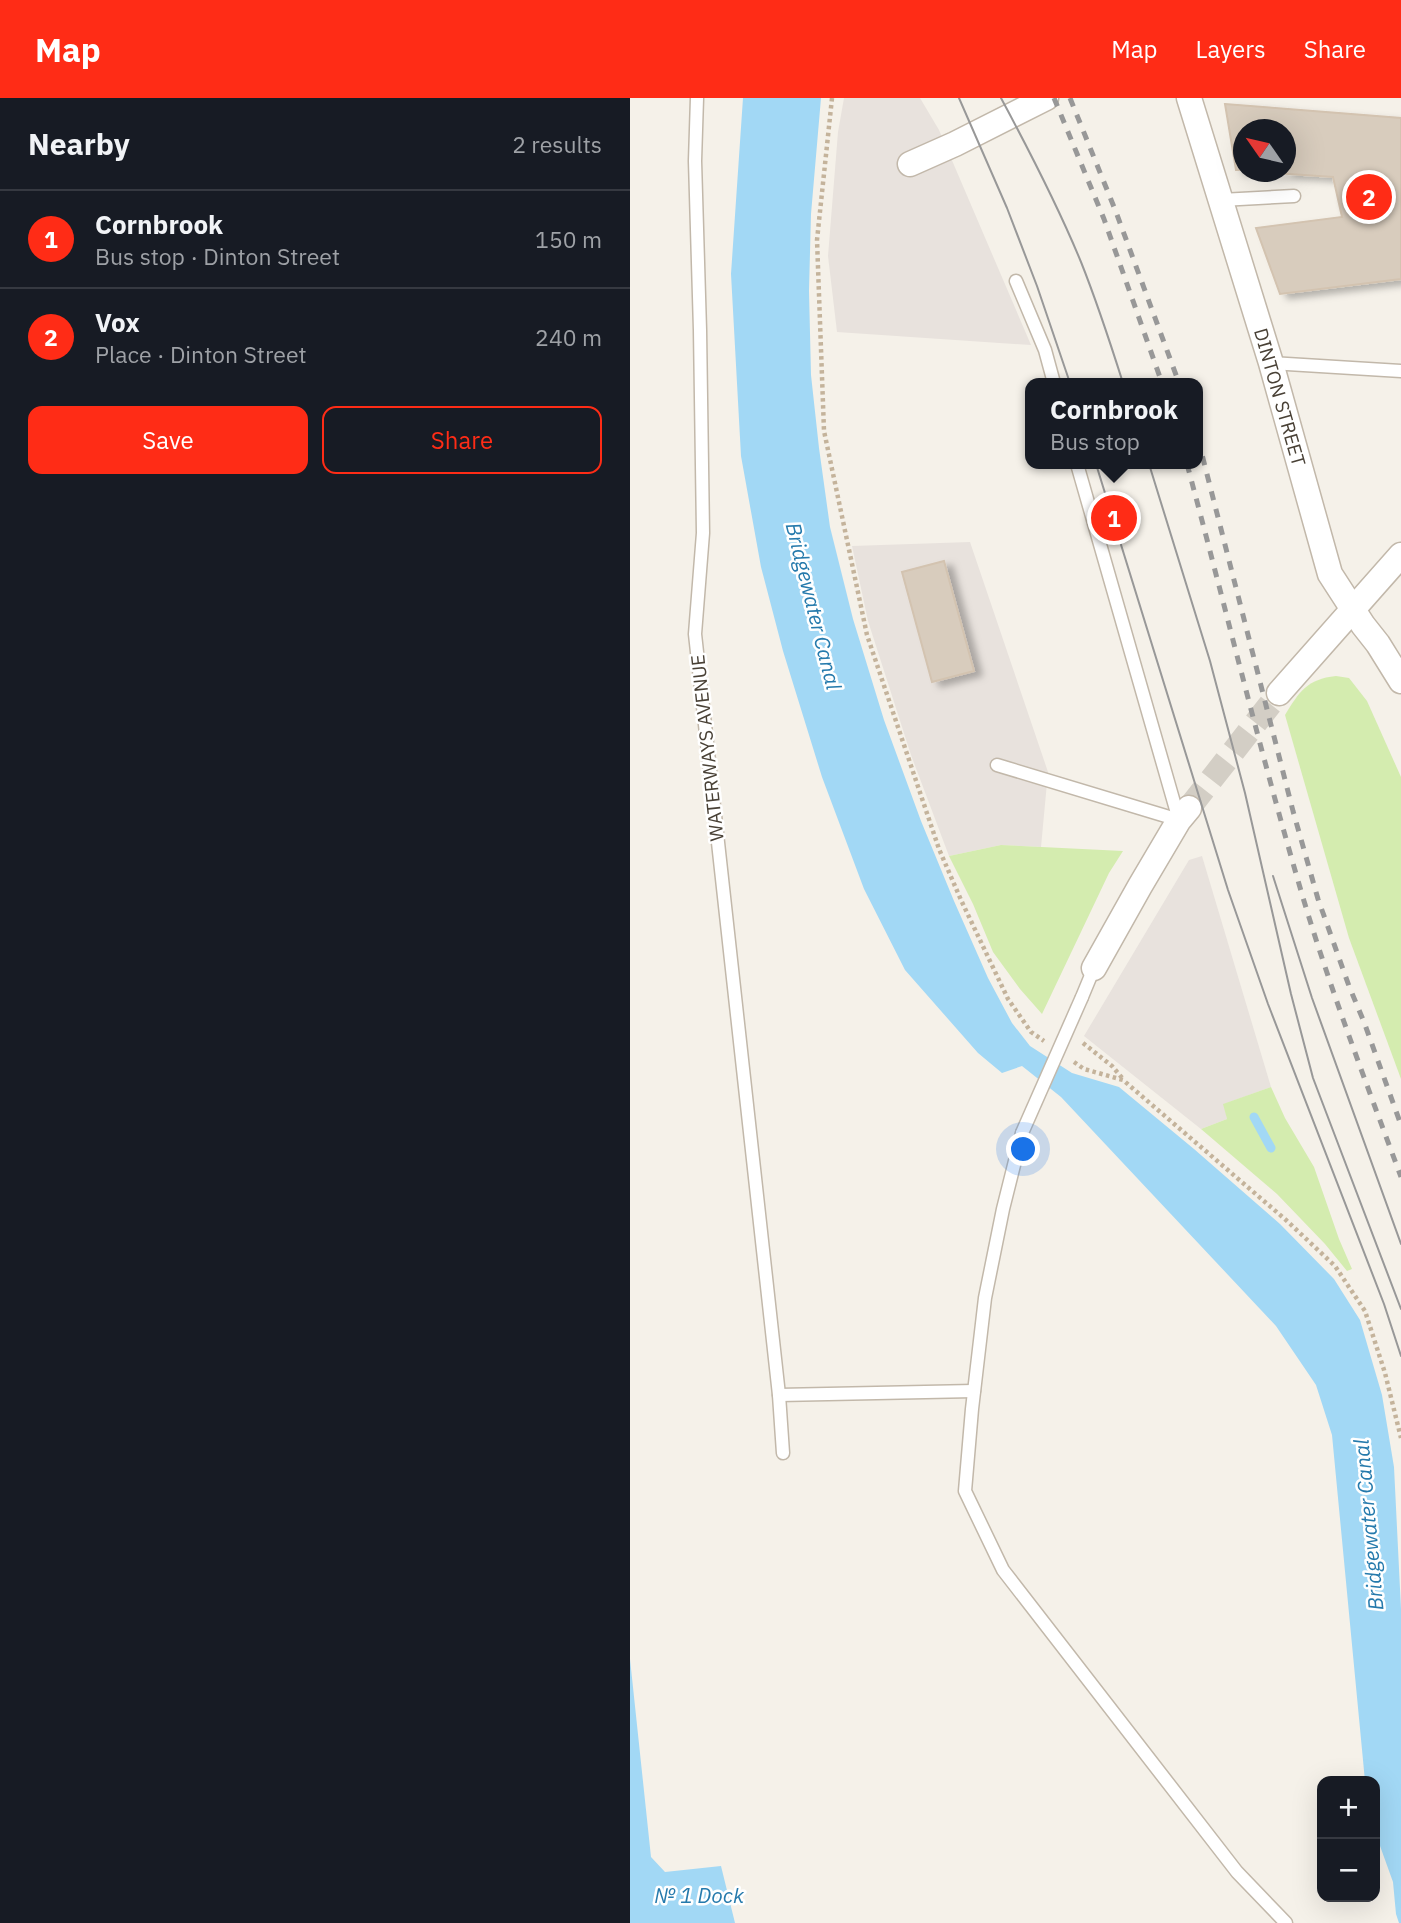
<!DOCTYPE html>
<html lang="en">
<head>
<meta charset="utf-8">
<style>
	:root { --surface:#171b24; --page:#242831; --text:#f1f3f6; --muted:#9ea1a6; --line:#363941; --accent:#ff2c16 }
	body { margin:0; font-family:"IBM Plex Sans",sans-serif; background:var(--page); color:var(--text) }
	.controls { position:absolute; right:21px; bottom:21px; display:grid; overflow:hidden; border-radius:14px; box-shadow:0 7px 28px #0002 }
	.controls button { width:63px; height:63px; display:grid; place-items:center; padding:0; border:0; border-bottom:2px solid var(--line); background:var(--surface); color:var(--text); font:35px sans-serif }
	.compass { position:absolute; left:603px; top:21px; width:63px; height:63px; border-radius:50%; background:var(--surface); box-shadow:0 7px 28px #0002; rotate:304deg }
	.you { position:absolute; left:394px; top:1052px; width:24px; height:24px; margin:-18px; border:5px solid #fff; border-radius:50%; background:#1a73e8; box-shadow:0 0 0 10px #1a73e833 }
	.badge { display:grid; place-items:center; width:46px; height:46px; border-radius:50%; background:var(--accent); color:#fff; font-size:23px; font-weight:700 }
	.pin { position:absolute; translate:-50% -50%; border:4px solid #fff; box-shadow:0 2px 7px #0006 }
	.popup { position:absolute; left:395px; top:280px; width:178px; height:91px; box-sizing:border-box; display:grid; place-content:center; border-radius:14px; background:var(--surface); filter:drop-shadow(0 2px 5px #0005); font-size:23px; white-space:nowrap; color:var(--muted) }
	.popup b { font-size:26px; color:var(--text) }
	.popup::after { content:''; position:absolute; left:50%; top:100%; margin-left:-14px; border:14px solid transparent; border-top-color:var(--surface) }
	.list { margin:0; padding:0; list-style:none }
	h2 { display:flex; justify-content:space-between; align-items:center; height:91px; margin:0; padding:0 28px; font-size:30px }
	h2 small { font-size:23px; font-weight:400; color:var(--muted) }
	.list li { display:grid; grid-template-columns:46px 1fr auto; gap:21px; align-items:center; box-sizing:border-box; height:98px; padding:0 28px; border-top:2px solid var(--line) }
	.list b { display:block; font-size:26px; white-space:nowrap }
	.list p { margin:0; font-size:23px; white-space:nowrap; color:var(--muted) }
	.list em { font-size:23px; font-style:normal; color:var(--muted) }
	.actions { display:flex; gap:14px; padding:21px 28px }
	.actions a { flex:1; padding:16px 0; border:2px solid var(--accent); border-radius:14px; text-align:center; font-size:24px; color:var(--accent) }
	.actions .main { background:var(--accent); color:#fff }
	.map { position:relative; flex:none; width:771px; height:1825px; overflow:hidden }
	header { display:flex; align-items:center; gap:42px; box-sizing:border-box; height:98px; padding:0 35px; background:var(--accent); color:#fff }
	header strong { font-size:33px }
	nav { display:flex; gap:38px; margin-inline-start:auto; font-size:24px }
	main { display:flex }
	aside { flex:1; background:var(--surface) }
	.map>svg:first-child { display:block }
	.industrial { fill:#e8e2dd }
	.green { fill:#d4ecaf }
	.water { fill:#a2d8f5 }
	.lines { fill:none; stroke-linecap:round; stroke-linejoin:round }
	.stream { stroke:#a2d8f5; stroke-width:9 }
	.building { fill:#d8ccbd; stroke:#d3c3b0; stroke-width:2; filter:url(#shadow) }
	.minor-tunnel { stroke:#d3cec5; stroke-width:24; stroke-dasharray:24 12; stroke-linecap:butt }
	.service-casing { stroke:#c2b8aa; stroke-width:15 }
	.minor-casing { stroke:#c2b8aa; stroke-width:27 }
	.path { stroke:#c4b39b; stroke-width:4.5; stroke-dasharray:3.5 3.5; stroke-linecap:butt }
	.service { stroke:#fff; stroke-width:12 }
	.minor { stroke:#fff; stroke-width:24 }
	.tram { stroke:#989898; stroke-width:2 }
	.rail { stroke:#989898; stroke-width:5; stroke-dasharray:9 9; stroke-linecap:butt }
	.service-bridge-casing { stroke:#c2b8aa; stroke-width:15; stroke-linecap:butt }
	.service-bridge { stroke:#fff; stroke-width:12 }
	.labels { text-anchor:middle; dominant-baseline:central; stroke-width:5; stroke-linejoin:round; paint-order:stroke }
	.street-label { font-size:19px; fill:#494136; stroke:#fff }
	.water-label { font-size:21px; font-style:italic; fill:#257aac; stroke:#fff }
</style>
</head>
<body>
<header>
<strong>Map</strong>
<nav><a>Map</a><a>Layers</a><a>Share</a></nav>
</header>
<main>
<aside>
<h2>Nearby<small>2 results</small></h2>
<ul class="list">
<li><span class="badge">1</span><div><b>Cornbrook</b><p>Bus stop · Dinton Street</p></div><em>150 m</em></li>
<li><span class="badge">2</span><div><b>Vox</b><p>Place · Dinton Street</p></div><em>240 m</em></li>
</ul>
<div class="actions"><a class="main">Save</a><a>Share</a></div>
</aside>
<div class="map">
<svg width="771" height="1825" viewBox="0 0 771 1825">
	<defs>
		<filter id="shadow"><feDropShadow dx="8" dy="4.5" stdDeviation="3.5" flood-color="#0004"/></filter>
	</defs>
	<rect width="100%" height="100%" fill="#f5f1e9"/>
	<g class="industrial">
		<polygon points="214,0 290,0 309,32 401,247 207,234 198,158 208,34"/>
		<polygon points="340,444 418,674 411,749 371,747 319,758 281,657 238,523 222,448"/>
		<polygon points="572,758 641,989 594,1006 597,1021 571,1031 454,938 559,762"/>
	</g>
	<g class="green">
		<path d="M 706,578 L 719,580 L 737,603 L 771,679 L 771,981 L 719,840 L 655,617 C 669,594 677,581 706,578 Z"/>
		<polygon points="371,747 493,753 479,775 412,916 390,891 363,854 343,806 319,758"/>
		<polygon points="641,989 655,1020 684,1069 709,1141 722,1171 717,1173 695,1146 647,1096 571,1031 597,1021 593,1006"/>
	</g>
	<g class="water">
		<polygon points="113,0 191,0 181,116 179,193 181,277 189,350 200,429 223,521 254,622 291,723 324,803 358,880 382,925 400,948 442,975 489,989 564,1051 650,1126 704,1181 730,1222 752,1297 764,1369 771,1511 771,1825 769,1825 766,1816 763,1784 745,1734 745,1683 735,1683 702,1337 686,1287 646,1228 431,999 392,968 372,975 348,955 275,872 234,791 192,679 153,553 131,469 111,358 101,176"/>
		<polygon points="0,1561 21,1759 35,1774 91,1768 105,1825 0,1825"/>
	</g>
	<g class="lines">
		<polyline class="stream" points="624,1019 641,1050"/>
	</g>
	<g class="building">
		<polygon points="595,6 771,20 771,181 650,196 626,130 712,119 703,79 629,74 656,74 656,32 614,32 614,72 606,72"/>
		<polygon points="314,463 344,573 302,584 272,474"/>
	</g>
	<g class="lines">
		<polyline class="minor-tunnel" points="559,710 649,595"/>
		<defs>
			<g id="service">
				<polyline points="67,0 65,63 70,232 73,435 65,536 149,1297 153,1355"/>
				<polyline points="591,102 664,98"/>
				<polyline points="386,183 415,252 424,285"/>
				<polyline points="641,265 771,273"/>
				<polyline points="447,366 549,722"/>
				<polyline points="367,667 549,722"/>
				<polyline points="452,899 464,870"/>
				<polyline points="392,1035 373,1111 355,1200 342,1311 335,1393 373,1472 607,1774 656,1825"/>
				<polyline points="149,1297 344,1293"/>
			</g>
			<g id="minor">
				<polyline points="559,0 641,265 700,476 733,527 748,546 771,583"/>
				<polyline points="280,66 325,46 416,0"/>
				<polyline points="649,595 771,457"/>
				<polyline points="464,870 510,788 549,722 559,710"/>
			</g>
		</defs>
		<use href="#service" class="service-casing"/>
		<use href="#minor" class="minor-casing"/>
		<g class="path">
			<polyline points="202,0 187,142 194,333 237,537 309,751 331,802 378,901 401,934 414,943"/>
			<polyline points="453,945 482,968 493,981"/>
			<polyline points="444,964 454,971 493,982 656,1122 705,1168 735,1213 755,1275 771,1340"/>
		</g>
		<use href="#service" class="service"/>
		<use href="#minor" class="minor"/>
		<g class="tram">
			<polyline points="329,0 377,110 407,188 440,285"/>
			<path d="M 371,0 C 400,54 428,108 451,164 C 467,204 480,244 493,285"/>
			<polyline points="466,366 598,792 638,906 754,1206 771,1258"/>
			<polyline points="519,366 580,563 615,695 661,896 683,980 771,1211"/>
			<polyline points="643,778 682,900 771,1146"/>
		</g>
		<g class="rail">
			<polyline points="424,0 474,121 532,285"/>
			<polyline points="440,0 486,114 549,285"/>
			<polyline points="568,341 663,713 688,801 719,888 734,924 771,1027"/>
			<path d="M 557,366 C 596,511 631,658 674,803 C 702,896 737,987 771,1079"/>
		</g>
		<defs>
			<polyline id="service-bridge" points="392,1035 452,899"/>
		</defs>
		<use href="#service-bridge" class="service-bridge-casing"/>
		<use href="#service-bridge" class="service-bridge"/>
	</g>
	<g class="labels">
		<g class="street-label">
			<text transform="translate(650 299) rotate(74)">DINTON STREET</text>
			<text transform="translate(77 650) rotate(-96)">WATERWAYS AVENUE</text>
		</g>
		<g class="water-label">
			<text transform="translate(184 508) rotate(76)">Bridgewater Canal</text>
			<text transform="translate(738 1427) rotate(-95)">Bridgewater Canal</text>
			<text x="69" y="1797">№ 1 Dock</text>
		</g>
	</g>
</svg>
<div class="controls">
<button>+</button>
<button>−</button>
</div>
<svg class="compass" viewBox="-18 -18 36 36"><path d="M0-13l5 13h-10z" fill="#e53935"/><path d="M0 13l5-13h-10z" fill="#9ea1a6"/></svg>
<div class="you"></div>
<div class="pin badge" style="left:484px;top:420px">1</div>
<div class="popup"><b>Cornbrook</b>Bus stop</div>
<div class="pin badge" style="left:739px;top:99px">2</div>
</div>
</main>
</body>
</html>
